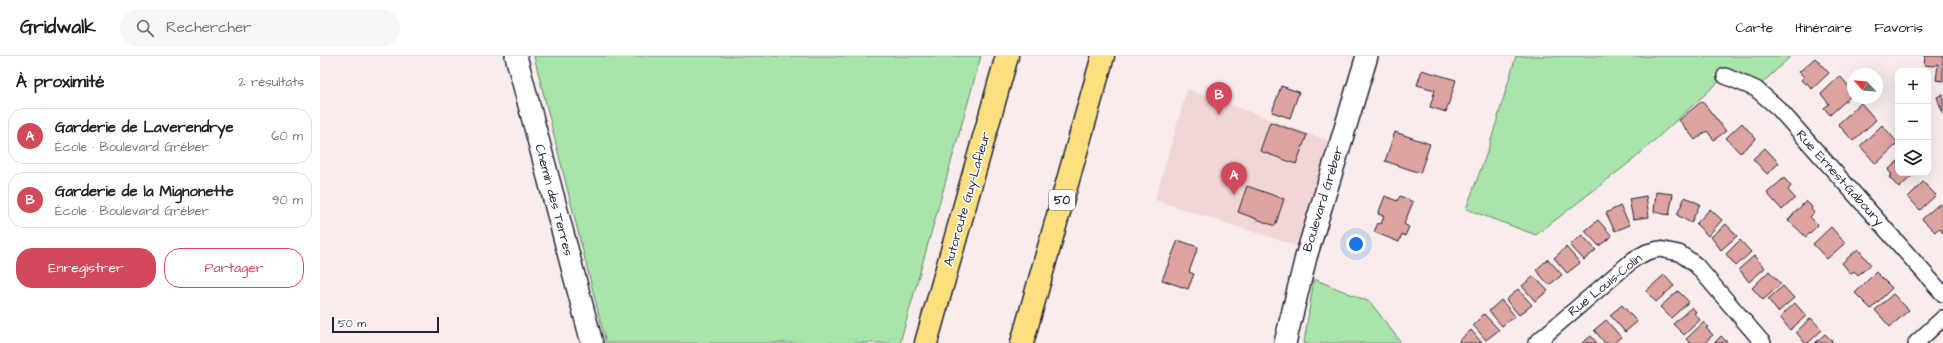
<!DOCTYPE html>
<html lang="fr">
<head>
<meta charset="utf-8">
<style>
	:root { --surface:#fff; --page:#f6f6f6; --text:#202124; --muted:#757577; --line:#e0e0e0; --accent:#d1495b }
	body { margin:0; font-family:"Architects Daughter",sans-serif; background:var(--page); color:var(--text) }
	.controls { position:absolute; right:12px; top:12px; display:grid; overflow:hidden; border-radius:8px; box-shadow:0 4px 16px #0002 }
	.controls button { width:36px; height:36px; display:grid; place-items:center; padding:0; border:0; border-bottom:1px solid var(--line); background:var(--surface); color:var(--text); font:20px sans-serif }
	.compass { position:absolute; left:1527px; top:12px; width:36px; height:36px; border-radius:50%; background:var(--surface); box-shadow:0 4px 16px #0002; rotate:296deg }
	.scale { position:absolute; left:12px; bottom:10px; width:107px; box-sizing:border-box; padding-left:4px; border:2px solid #22223b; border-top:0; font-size:11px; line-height:14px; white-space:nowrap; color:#22223b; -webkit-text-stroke:3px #fff; paint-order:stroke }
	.you { position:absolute; left:1036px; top:188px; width:14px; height:14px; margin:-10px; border:3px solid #fff; border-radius:50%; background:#1a73e8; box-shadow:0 0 0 6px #1a73e833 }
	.badge { display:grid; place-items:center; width:26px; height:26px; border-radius:50%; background:var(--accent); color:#fff; font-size:13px; font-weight:700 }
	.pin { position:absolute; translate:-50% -33px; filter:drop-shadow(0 1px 2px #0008) }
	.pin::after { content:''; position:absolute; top:21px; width:14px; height:12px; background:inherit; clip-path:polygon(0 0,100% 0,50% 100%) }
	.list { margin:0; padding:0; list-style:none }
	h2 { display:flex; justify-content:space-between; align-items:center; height:52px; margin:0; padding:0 16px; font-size:17px }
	h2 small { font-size:13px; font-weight:400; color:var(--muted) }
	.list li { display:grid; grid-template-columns:26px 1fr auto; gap:12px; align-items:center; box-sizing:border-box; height:56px; margin:0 8px 8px; padding:0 8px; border:1px solid var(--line); border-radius:16px }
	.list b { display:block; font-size:15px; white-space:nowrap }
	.list p { margin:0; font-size:13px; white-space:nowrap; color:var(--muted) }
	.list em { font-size:13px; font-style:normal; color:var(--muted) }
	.actions { display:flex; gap:8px; padding:12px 16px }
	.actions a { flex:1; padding:9px 0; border:1px solid var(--accent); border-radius:16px; text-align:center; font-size:14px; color:var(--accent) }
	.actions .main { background:var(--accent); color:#fff }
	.icon { flex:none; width:22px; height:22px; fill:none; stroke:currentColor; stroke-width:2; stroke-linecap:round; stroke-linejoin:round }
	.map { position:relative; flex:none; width:1623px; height:287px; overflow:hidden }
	header { display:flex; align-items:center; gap:24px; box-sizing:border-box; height:56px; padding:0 20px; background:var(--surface); border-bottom:1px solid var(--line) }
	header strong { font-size:19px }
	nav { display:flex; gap:22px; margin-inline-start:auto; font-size:14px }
	.search { width:280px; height:36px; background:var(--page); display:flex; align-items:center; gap:10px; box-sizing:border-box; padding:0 14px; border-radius:22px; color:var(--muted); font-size:15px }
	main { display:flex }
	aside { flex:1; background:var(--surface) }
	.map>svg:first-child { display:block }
	.built { fill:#f0d7d5 }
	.green { fill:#a9e4aa; stroke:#668372 }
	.building { fill:#dda39f; stroke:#22223b }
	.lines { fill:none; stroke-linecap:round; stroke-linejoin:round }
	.street-casing { stroke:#22223b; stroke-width:18 }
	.secondary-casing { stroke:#22223b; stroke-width:24 }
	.highway-casing { stroke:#22223b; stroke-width:25 }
	.street { stroke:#fff; stroke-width:15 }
	.secondary { stroke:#fff; stroke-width:21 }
	.highway { stroke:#fce080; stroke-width:22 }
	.labels { text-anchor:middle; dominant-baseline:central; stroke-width:3; stroke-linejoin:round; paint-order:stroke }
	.shield { fill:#fff; stroke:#646476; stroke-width:1 }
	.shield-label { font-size:12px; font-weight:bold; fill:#22223b }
	.street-label { font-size:13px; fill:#22223b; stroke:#fff }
</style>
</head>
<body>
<header>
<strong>Gridwalk</strong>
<div class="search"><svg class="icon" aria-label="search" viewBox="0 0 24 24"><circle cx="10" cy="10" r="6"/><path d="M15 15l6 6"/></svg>Rechercher</div>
<nav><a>Carte</a><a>Itinéraire</a><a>Favoris</a></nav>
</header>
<main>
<aside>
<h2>À proximité<small>2 résultats</small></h2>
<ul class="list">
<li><span class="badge">A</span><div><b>Garderie de Laverendrye</b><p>École · Boulevard Gréber</p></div><em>60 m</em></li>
<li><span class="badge">B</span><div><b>Garderie de la Mignonette</b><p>École · Boulevard Gréber</p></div><em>90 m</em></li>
</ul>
<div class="actions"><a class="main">Enregistrer</a><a>Partager</a></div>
</aside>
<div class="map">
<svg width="1623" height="287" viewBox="0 0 1623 287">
	<rect width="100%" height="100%" fill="#f8edec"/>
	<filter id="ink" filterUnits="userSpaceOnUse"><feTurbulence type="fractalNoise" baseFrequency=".025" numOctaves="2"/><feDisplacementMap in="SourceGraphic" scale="8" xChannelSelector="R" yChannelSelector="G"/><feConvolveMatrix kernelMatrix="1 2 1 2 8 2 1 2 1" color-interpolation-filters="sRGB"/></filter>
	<g filter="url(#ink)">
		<polygon class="built" points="867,33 1009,85 977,190 835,144"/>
		<g class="green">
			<polygon points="214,0 661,0 580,287 286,287"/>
			<polygon points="1196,0 1471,0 1436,33 1405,20 1314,103 1216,179 1146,153 1169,91"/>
			<polygon points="994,223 1050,246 1080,285 1078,287 984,287"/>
		</g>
		<g class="building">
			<polygon points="1605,0 1623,0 1623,25 1616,24 1618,8 1613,10 1604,9"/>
			<polygon points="1495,2 1509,17 1492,33 1487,27 1485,28 1481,24 1484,21 1479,16"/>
			<polygon points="1102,14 1136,24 1126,56 1110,51 1115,34 1097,29"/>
			<polygon points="1520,20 1533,35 1533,38 1510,59 1504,52 1509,48 1501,38"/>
			<polygon points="961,30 979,36 970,62 952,56"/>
			<polygon points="1623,38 1623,58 1617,41"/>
			<polygon points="1382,45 1406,75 1394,84 1387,75 1375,84 1359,64"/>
			<polygon points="1541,47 1556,64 1533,85 1518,68"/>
			<polygon points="950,66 987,79 976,108 940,95"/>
			<polygon points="1422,67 1436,83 1420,97 1406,82"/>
			<polygon points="1562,69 1578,87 1556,108 1540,90"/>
			<polygon points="1075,76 1110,88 1100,117 1065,105"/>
			<polygon points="1445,92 1459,107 1447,118 1433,103"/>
			<polygon points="1578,105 1578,117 1595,117 1579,132 1569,121 1572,119 1568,114"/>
			<polygon points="1464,122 1471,130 1468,134 1475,142 1462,154 1447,137"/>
			<polygon points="1603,126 1616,139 1600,154 1588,141"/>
			<polygon points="927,130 964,143 955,170 918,156"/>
			<polygon points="1336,136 1353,138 1349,159 1334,156"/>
			<polygon points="1065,140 1077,145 1080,140 1093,146 1084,168 1089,171 1085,180 1082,178 1079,186 1054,176 1058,167 1061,168 1064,160 1058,158"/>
			<polygon points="1326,140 1329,161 1313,163 1309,143"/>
			<polygon points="1365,141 1380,148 1371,167 1357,159"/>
			<polygon points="1486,145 1492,151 1491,153 1494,157 1490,161 1498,169 1486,181 1468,164"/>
			<polygon points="1619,148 1623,153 1623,177 1619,172 1615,176 1602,163"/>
			<polygon points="1300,150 1310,169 1295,175 1286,157"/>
			<polygon points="1390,153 1402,164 1388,180 1376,168"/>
			<polygon points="1278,164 1292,180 1279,190 1265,175"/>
			<polygon points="1406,168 1417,180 1401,194 1391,181"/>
			<polygon points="1511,171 1525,187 1507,203 1493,188"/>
			<polygon points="1262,179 1276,194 1264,204 1250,189"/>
			<polygon points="858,184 878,191 869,216 874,218 868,233 842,224"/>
			<polygon points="1420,184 1431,196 1416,210 1406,198"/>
			<polygon points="1246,191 1260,207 1247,217 1234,202"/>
			<polygon points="1538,193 1551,209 1538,219 1534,215 1531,218 1522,207"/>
			<polygon points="1434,200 1445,212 1429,226 1419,213"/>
			<polygon points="1228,203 1242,219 1229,229 1216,214"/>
			<polygon points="1449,215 1461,228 1443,244 1432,232"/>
			<polygon points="1556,216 1572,232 1551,253 1535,237"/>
			<polygon points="1344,219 1354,230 1336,246 1326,235"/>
			<polygon points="1214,220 1228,235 1215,245 1202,230"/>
			<polygon points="1463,230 1474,242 1458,256 1448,243"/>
			<polygon points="1198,233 1212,249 1199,259 1186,244"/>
			<polygon points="1358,235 1369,246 1351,262 1340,251"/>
			<polygon points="1573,238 1589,254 1570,271 1555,254"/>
			<polygon points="1181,244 1195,260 1182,270 1169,255"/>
			<polygon points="1475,247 1486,260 1470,274 1460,261"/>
			<polygon points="1302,249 1317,266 1305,276 1290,259"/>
			<polygon points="1372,251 1376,256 1374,257 1380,264 1364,279 1353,268"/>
			<polygon points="1164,258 1179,274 1166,284 1153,269"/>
			<polygon points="1491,262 1502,274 1488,287 1485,287 1476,276"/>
			<polygon points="1286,264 1301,281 1294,287 1285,287 1274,274"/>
			<polygon points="1384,266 1388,271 1386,272 1393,279 1384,287 1370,287 1366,283"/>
			<polygon points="1151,274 1162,287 1140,287 1139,285"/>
			<polygon points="1505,278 1514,287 1495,287"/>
			<polygon points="1271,280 1277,287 1262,287"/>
			<polygon points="1401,280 1408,287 1394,287"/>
		</g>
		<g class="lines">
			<defs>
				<g id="street">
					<polyline points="1405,20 1436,33 1459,53 1623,238"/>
					<polyline points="1216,287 1314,203 1327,196 1339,193 1359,197 1368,203 1376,209 1443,287"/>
					<polyline points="1596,287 1623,262"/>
				</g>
				<g id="secondary">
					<polyline points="196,0 272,287"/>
					<polyline points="965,287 986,201 1047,0"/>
				</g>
				<g id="highway">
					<polyline points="606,287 687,0"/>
					<polyline points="702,287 783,0"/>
				</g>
			</defs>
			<use href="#street" class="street-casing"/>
			<use href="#secondary" class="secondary-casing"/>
			<use href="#highway" class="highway-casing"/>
			<use href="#street" class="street"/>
			<use href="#secondary" class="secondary"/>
			<use href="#highway" class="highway"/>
		</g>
	</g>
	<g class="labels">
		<rect class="shield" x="729" y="134" width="26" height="20" rx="3"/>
		<g class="shield-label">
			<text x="742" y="144">50</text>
		</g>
		<g class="street-label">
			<text transform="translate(1520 122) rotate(48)">Rue Ernest-Gaboury</text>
			<text transform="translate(647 143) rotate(-74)">Autoroute Guy-Lafleur</text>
			<text transform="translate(1003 143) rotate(-73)">Boulevard Gréber</text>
			<text transform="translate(234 144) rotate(75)">Chemin des Terres</text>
			<text transform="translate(1285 229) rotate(-39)">Rue Louis-Colin</text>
		</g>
	</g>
</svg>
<div class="controls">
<button>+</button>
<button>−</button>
<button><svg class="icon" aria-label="layers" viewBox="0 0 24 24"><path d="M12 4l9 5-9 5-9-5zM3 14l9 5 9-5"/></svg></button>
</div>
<svg class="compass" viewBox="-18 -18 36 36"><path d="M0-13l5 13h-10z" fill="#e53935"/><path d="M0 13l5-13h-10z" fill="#757577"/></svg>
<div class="scale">50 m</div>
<div class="you"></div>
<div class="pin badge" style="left:914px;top:139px">A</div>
<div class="pin badge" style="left:899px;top:59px">B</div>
</div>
</main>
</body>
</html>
